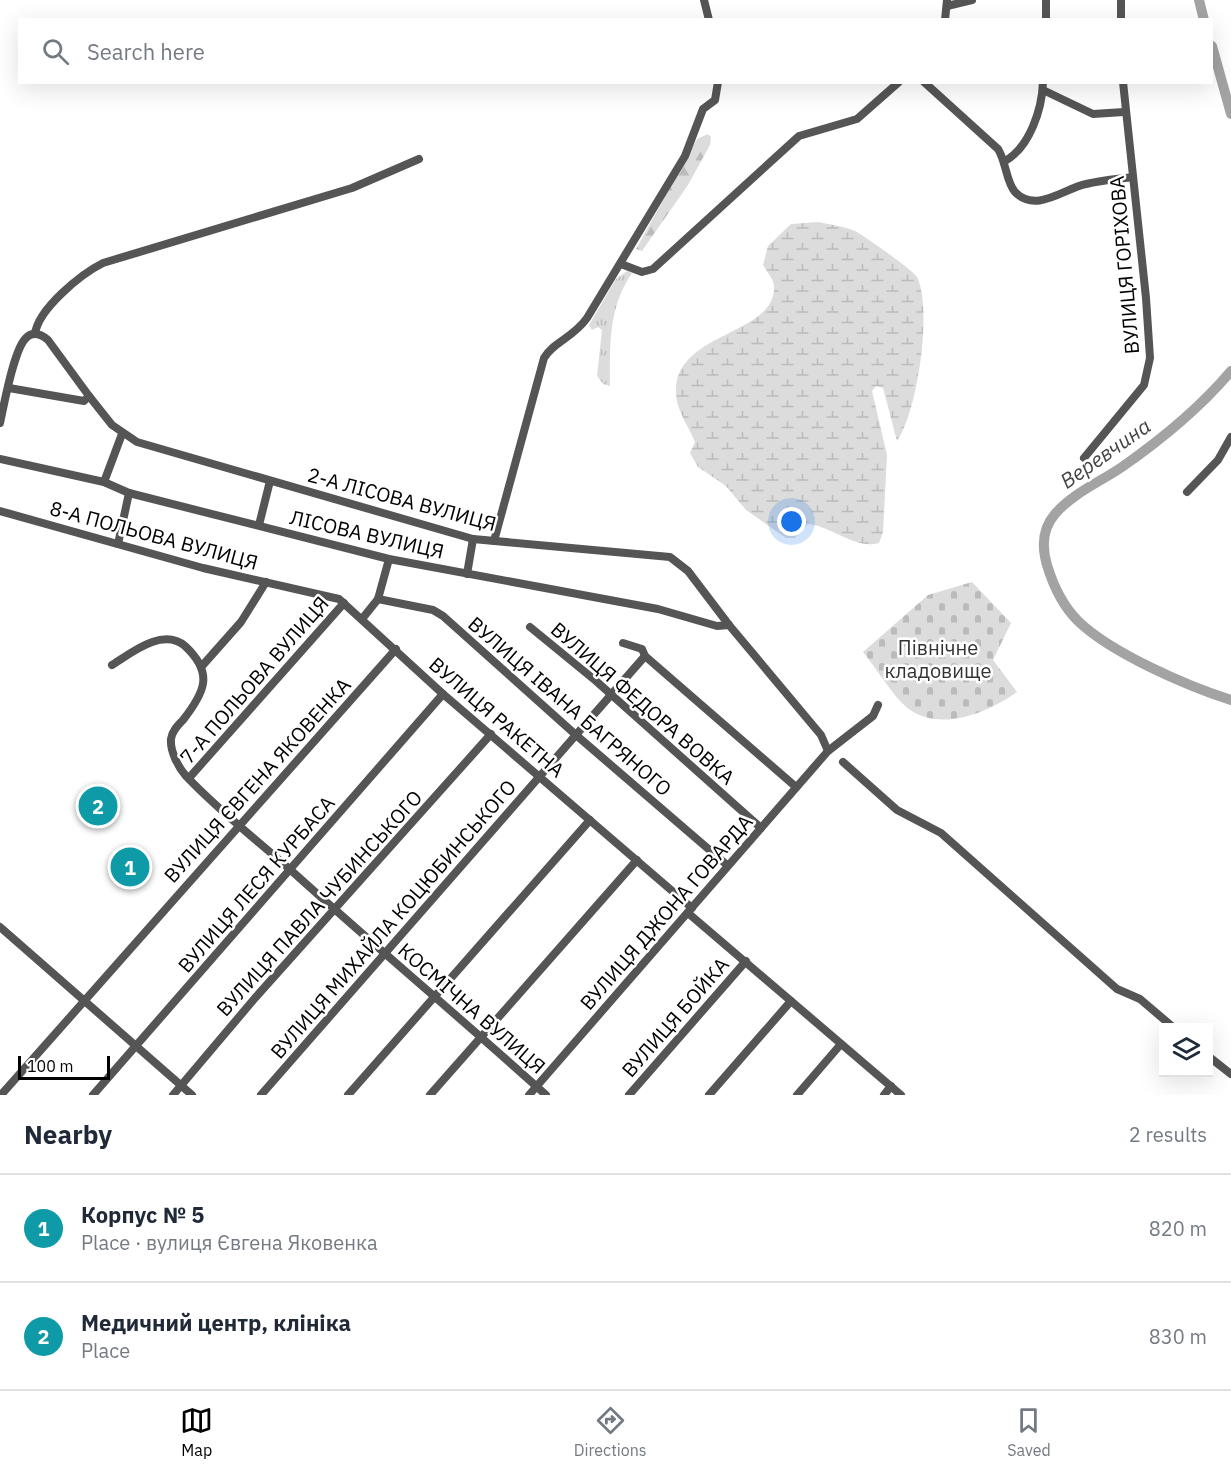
<!DOCTYPE html>
<html lang="en">
<head>
<meta charset="utf-8">
<style>
	:root { --surface:#fff; --page:#f2f2f3; --text:#1f2937; --muted:#747a83; --line:#e0e1e3; --accent:#000 }
	body { margin:0; font-family:"IBM Plex Sans",sans-serif; background:var(--page); color:var(--text) }
	.controls { position:absolute; right:18px; bottom:18px; display:grid; overflow:hidden; border-radius:0px; box-shadow:0 6px 24px #0002 }
	.controls button { width:54px; height:54px; display:grid; place-items:center; padding:0; border:0; border-bottom:2px solid var(--line); background:var(--surface); color:var(--text); font:30px sans-serif }
	.scale { position:absolute; left:18px; bottom:15px; width:92px; box-sizing:border-box; padding-left:6px; border:3px solid #000; border-top:0; font-size:16px; line-height:21px; white-space:nowrap; color:#000; -webkit-text-stroke:4px #fff; paint-order:stroke }
	.you { position:absolute; left:792px; top:522px; width:21px; height:21px; margin:-15px; border:4px solid #fff; border-radius:50%; background:#1a73e8; box-shadow:0 0 0 9px #1a73e833 }
	.badge { display:grid; place-items:center; width:39px; height:39px; border-radius:50%; background:var(--accent); color:#fff; font-size:20px; font-weight:700 }
	.pin { position:absolute; translate:-50% -50%; border:3px solid #fff; box-shadow:0 2px 6px #0006 }
	.list { margin:0; padding:0; list-style:none }
	h2 { display:flex; justify-content:space-between; align-items:center; height:78px; margin:0; padding:0 24px; font-size:26px }
	h2 small { font-size:20px; font-weight:400; color:var(--muted) }
	.list li { display:grid; grid-template-columns:39px 1fr auto; gap:18px; align-items:center; box-sizing:border-box; height:108px; padding:0 24px; border-top:2px solid var(--line) }
	.list b { display:block; font-size:22px; white-space:nowrap }
	.list p { margin:0; font-size:20px; white-space:nowrap; color:var(--muted) }
	.list em { font-size:20px; font-style:normal; color:var(--muted) }
	.icon { flex:none; width:33px; height:33px; fill:none; stroke:currentColor; stroke-width:2; stroke-linecap:round; stroke-linejoin:round }
	.map { position:relative; flex:none; width:1231px; height:1095px; overflow:hidden }
	.search { position:absolute; background:var(--surface); box-shadow:0 6px 24px #0002; left:18px; right:18px; top:18px; height:66px; display:flex; align-items:center; gap:15px; box-sizing:border-box; padding:0 21px; border-radius:0px; color:var(--muted); font-size:22px }
	.sheet { height:294px; background:var(--surface) }
	nav { display:flex; justify-content:space-around; align-items:center; box-sizing:border-box; height:84px; border-top:2px solid var(--line); background:var(--surface); font-size:16px; color:var(--muted) }
	nav a { display:grid; justify-items:center; gap:3px }
	nav .on { color:var(--accent) }
	.map>svg:first-child { display:block }
	.grass { fill:url(#grass-tufts) }
	.forest { fill:url(#forest-firs) }
	.wetland { fill:url(#wetland-marsh) }
	.cemetery { fill:url(#cemetery-stones) }
	.lines { fill:none; stroke-linecap:round; stroke-linejoin:round }
	.river { stroke:#a3a3a3; stroke-width:10 }
	.minor { stroke:#555; stroke-width:8 }
	.labels { text-anchor:middle; dominant-baseline:central; stroke-width:5; stroke-linejoin:round; paint-order:stroke }
	.street-label { font-size:20px; fill:#000; stroke:#fff }
	.park-label { font-size:20px; fill:#333; stroke:#fff }
	.water-label { font-size:21px; font-style:italic; fill:#444; stroke:#fff }
</style>
</head>
<body>
<div class="map">
<svg width="1231" height="1095" viewBox="0 0 1231 1095">
	<defs>
		<pattern id="grass-tufts" width="24" height="20" patternUnits="userSpaceOnUse" patternTransform="scale(1.5)"><rect width="24" height="20" fill="#dcdcdc"/><path d="M3 7l-1-3M5 7V3M7 7l1-3M15 17l-1-3M17 17v-4M19 17l1-3" fill="none" stroke="#bbb"/></pattern>
		<pattern id="forest-firs" width="22" height="20" patternUnits="userSpaceOnUse" patternTransform="scale(1.5)"><rect width="22" height="20" fill="#dcdcdc"/><path d="M5 1l3.5 6h-7zM16 11l3.5 6h-7z" fill="#bbb"/></pattern>
		<pattern id="wetland-marsh" width="20" height="14" patternUnits="userSpaceOnUse" patternTransform="scale(1.5)"><rect width="20" height="14" fill="#dcdcdc"/><path d="M1 5h8M5 5V1M11 12h8M15 12V8" fill="none" stroke="#bbb"/></pattern>
		<pattern id="cemetery-stones" width="16" height="16" patternUnits="userSpaceOnUse" patternTransform="scale(1.5)"><rect width="16" height="16" fill="#dcdcdc"/><path d="M2 7V4a2 2 0 0 1 4 0v3zM10 15v-3a2 2 0 0 1 4 0v3z" fill="#bbb"/></pattern>
	</defs>
	<rect width="100%" height="100%" fill="#fff"/>
	<path class="grass" d="M 627,271 L 632,273 C 608,308 610,345 610,386 L 603,384 L 597,376 L 602,330 L 598,327 L 592,330 L 589,325 L 616,279 Z"/>
	<polygon class="forest" points="708,134 711,137 710,145 688,185 642,251 636,249 697,139"/>
	<path class="wetland" d="M 819,222 C 830,225 844,226 855,231 C 863,235 913,270 917,277 C 933,310 917,413 897,441 L 883,388 L 876,386 L 872,391 L 887,455 L 883,532 L 879,543 C 855,550 832,526 808,524 L 795,538 L 786,538 L 746,510 L 726,486 L 698,467 L 690,453 L 695,442 C 689,426 675,409 676,390 C 677,331 778,335 774,285 C 773,279 766,270 763,265 L 768,246 L 791,224 Z"/>
	<path class="cemetery" d="M 972,582 L 1011,623 L 993,660 L 1017,692 C 988,713 934,736 902,703 C 888,688 876,668 863,652 L 928,595 Z"/>
	<g class="lines">
		<g class="river">
			<polyline points="1199,0 1204,20"/>
			<polyline points="1212,46 1231,114"/>
			<path d="M 1231,371 C 1200,408 1162,439 1122,467 C 1100,482 1073,493 1055,514 C 1042,529 1042,548 1047,565 C 1053,585 1063,606 1078,621 C 1111,653 1187,686 1231,700"/>
		</g>
		<g class="minor">
			<polyline points="704,0 709,20"/>
			<polyline points="1046,0 1046,20"/>
			<polyline points="1121,0 1121,20"/>
			<polyline points="947,6 972,0"/>
			<polyline points="945,20 947,0"/>
			<path d="M 924,82 L 998,149 C 1006,161 1006,182 1015,192 C 1036,214 1065,188 1086,184 C 1102,180 1118,179 1133,177"/>
			<polyline points="1043,90 1093,114 1124,112"/>
			<path d="M 1005,161 C 1030,147 1042,109 1043,82"/>
			<polyline points="621,264 642,272 653,269 799,136 857,119 899,82"/>
			<path d="M 35,334 C 38,309 81,274 103,263 L 352,188 L 419,159"/>
			<polyline points="9,388 84,401 89,396 112,425 137,442 473,539 670,557 688,571 729,625 821,735 828,751"/>
			<path d="M 0,423 C 4,405 14,347 27,337 C 34,331 42,335 48,340 L 89,396"/>
			<polyline points="1084,458 1144,385 1150,358 1146,298 1123,82"/>
			<polyline points="0,459 104,482 129,493 389,559 658,609 717,626 729,625"/>
			<polyline points="104,482 122,434"/>
			<polyline points="1187,492 1218,460 1231,437"/>
			<polyline points="0,511 203,568 339,599 443,694 692,908"/>
			<polyline points="259,525 270,481"/>
			<path d="M 494,541 L 544,358 C 553,342 573,338 587,318 L 685,156 L 703,109 L 715,100 L 718,82"/>
			<polyline points="118,544 129,493"/>
			<polyline points="467,574 473,539"/>
			<polyline points="378,599 433,610 443,616 576,735 727,865"/>
			<polyline points="362,619 378,599 389,559"/>
			<polyline points="530,627 596,681 761,828"/>
			<polyline points="623,643 642,649 645,656 796,787"/>
			<path d="M 112,665 C 131,653 163,627 185,646 C 214,673 205,692 183,720 C 178,725 172,731 171,739 C 170,751 178,767 186,776 C 219,811 258,841 294,873 C 377,948 463,1020 546,1095"/>
			<polyline points="202,666 241,622 266,582"/>
			<polyline points="843,762 897,810 941,833 1117,989 1140,999 1174,1028"/>
			<polyline points="189,778 344,603"/>
			<polyline points="688,913 901,1095"/>
			<polyline points="0,927 192,1095"/>
			<polyline points="1208,1056 1231,1074"/>
			<polyline points="1,1095 396,649"/>
			<polyline points="93,1095 443,694"/>
			<polyline points="173,1095 255,998 491,734"/>
			<polyline points="261,1095 645,656"/>
			<polyline points="348,1095 590,820"/>
			<polyline points="430,1095 637,860"/>
			<polyline points="529,1095 828,751 873,716 878,705"/>
			<polyline points="629,1095 746,961"/>
			<polyline points="709,1095 791,1001"/>
			<polyline points="797,1095 841,1044"/>
			<polyline points="884,1095 891,1086"/>
		</g>
	</g>
	<g class="labels">
		<g class="street-label">
			<text transform="translate(1124 265) rotate(-95)">ВУЛИЦЯ ГОРІХОВА</text>
			<text transform="translate(402 499) rotate(15)">2-А ЛІСОВА ВУЛИЦЯ</text>
			<text transform="translate(367 534) rotate(13)">ЛІСОВА ВУЛИЦЯ</text>
			<text transform="translate(154 535) rotate(15)">8-А ПОЛЬОВА ВУЛИЦЯ</text>
			<text transform="translate(254 680) rotate(-49)">7-А ПОЛЬОВА ВУЛИЦЯ</text>
			<text transform="translate(643 703) rotate(41)">ВУЛИЦЯ ФЕДОРА ВОВКА</text>
			<text transform="translate(570 706) rotate(41)">ВУЛИЦЯ ІВАНА БАГРЯНОГО</text>
			<text transform="translate(497 717) rotate(41)">ВУЛИЦЯ РАКЕТНА</text>
			<text transform="translate(257 780) rotate(-48)">ВУЛИЦЯ ЄВГЕНА ЯКОВЕНКА</text>
			<text transform="translate(256 884) rotate(-49)">ВУЛИЦЯ ЛЕСЯ КУРБАСА</text>
			<text transform="translate(319 903) rotate(-48)">ВУЛИЦЯ ПАВЛА ЧУБИНСЬКОГО</text>
			<text transform="translate(666 912) rotate(-49)">ВУЛИЦЯ ДЖОНА ГОВАРДА</text>
			<text transform="translate(393 919) rotate(-49)">ВУЛИЦЯ МИХАЙЛА КОЦЮБИНСЬКОГО</text>
			<text transform="translate(472 1008) rotate(41)">КОСМІЧНА ВУЛИЦЯ</text>
			<text transform="translate(675 1017) rotate(-49)">ВУЛИЦЯ БОЙКА</text>
		</g>
		<g class="park-label">
			<text x="938" y="647">Північне<tspan x="938" dy="23">кладовище</tspan></text>
		</g>
		<g class="water-label">
			<text transform="translate(1105 453) rotate(-35)">Веревчина</text>
		</g>
	</g>
</svg>
<div class="controls">
<button><svg class="icon" aria-label="layers" viewBox="0 0 24 24"><path d="M12 4l9 5-9 5-9-5zM3 14l9 5 9-5"/></svg></button>
</div>
<div class="scale">100 m</div>
<div class="you"></div>
<div class="pin badge" style="left:130px;top:867px;background:#0f9aa8">1</div>
<div class="pin badge" style="left:98px;top:806px;background:#0f9aa8">2</div>
<div class="search"><svg class="icon" aria-label="search" viewBox="0 0 24 24"><circle cx="10" cy="10" r="6"/><path d="M15 15l6 6"/></svg>Search here</div>
</div>
<section class="sheet">
<h2>Nearby<small>2 results</small></h2>
<ul class="list">
<li><span class="badge" style="background:#0f9aa8">1</span><div><b>Корпус № 5</b><p>Place · вулиця Євгена Яковенка</p></div><em>820 m</em></li>
<li><span class="badge" style="background:#0f9aa8">2</span><div><b>Медичний центр, клініка</b><p>Place</p></div><em>830 m</em></li>
</ul>
</section>
<nav>
<a class="on"><svg class="icon" aria-label="map" viewBox="0 0 24 24"><path d="M3 6l6-2 6 2 6-2v14l-6 2-6-2-6 2zM9 4v14M15 6v14"/></svg>Map</a>
<a><svg class="icon" aria-label="directions" viewBox="0 0 24 24"><path d="M12 3l9 9-9 9-9-9zM9 14v-3h6M13 9l2 2-2 2"/></svg>Directions</a>
<a><svg class="icon" aria-label="saved" viewBox="0 0 24 24"><path d="M7 4h10v16l-5-4-5 4z"/></svg>Saved</a>
</nav>
</body>
</html>
